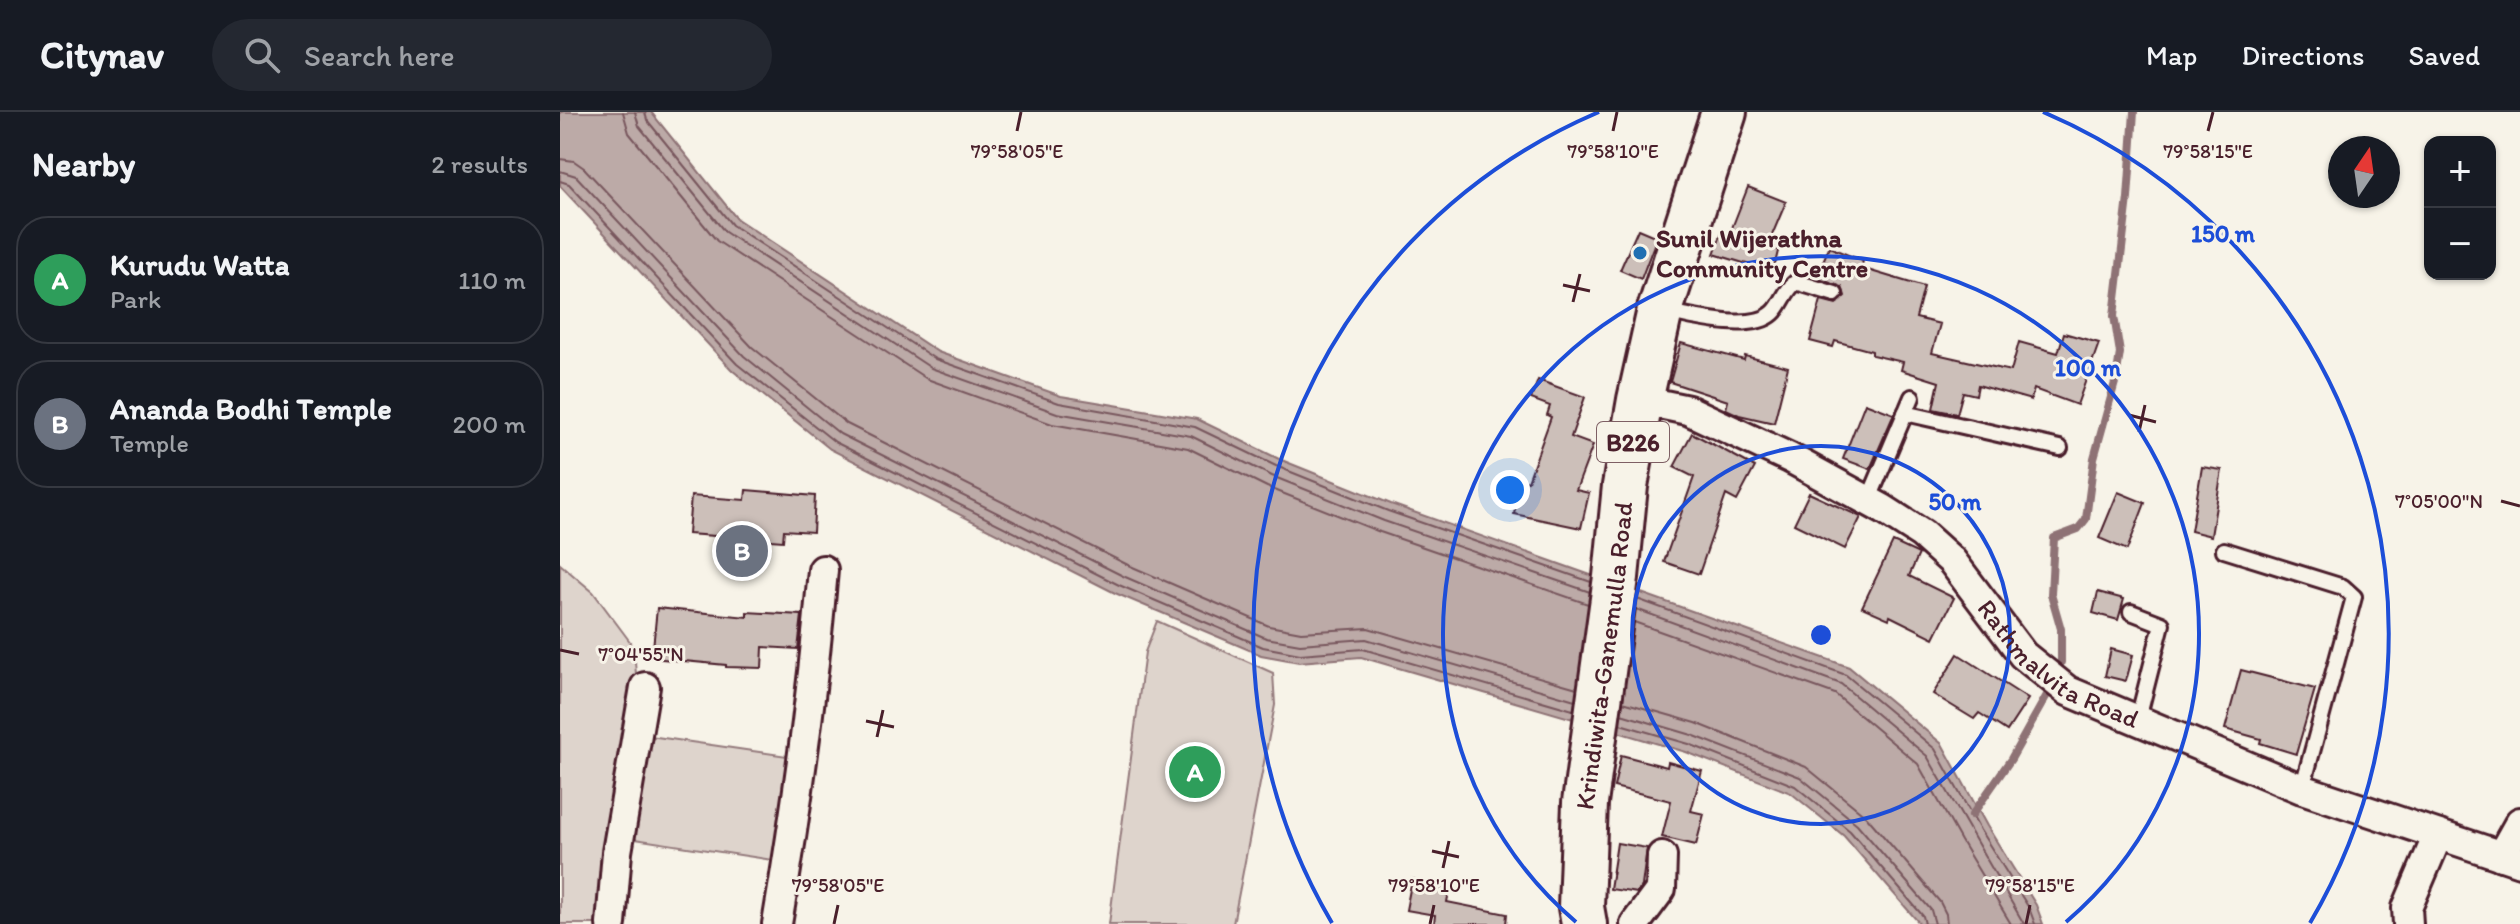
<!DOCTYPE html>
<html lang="en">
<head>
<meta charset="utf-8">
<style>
	:root { --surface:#171b24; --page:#242831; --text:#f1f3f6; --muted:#9ea1a6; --line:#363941; --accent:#1f6fb2 }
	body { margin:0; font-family:Itim,sans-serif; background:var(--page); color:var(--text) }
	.controls { position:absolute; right:24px; top:24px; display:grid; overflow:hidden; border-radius:16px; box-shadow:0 2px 6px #0004 }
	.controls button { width:72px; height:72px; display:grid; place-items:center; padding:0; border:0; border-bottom:2px solid var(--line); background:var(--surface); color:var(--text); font:40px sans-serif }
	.compass { position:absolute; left:1768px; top:24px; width:72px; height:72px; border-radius:50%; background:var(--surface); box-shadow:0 2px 6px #0004; rotate:13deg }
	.you { position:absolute; left:950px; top:378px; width:28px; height:28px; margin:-20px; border:6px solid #fff; border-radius:50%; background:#1a73e8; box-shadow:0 0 0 12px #1a73e833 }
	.badge { display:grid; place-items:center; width:52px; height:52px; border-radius:50%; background:var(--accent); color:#fff; font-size:26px; font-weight:700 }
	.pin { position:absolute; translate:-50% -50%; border:4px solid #fff; box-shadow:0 2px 8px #0006 }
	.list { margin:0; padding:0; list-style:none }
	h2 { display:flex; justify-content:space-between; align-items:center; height:104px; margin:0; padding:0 32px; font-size:34px }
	h2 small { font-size:26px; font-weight:400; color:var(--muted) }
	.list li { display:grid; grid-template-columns:52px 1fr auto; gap:24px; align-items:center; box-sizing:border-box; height:128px; margin:0 16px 16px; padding:0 16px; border:2px solid var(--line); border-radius:32px }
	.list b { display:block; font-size:30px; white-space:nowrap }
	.list p { margin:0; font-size:26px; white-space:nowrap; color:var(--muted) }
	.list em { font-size:26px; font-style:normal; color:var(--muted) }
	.icon { flex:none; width:44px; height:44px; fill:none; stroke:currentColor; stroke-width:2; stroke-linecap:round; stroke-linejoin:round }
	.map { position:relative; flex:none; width:1960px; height:812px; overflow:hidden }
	header { display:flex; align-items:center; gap:48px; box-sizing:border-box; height:112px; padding:0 40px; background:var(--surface); border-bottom:2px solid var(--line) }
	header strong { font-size:38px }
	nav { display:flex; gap:44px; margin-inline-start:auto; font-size:28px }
	.search { width:560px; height:72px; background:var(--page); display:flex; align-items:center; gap:20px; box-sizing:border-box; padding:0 28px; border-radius:44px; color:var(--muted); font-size:30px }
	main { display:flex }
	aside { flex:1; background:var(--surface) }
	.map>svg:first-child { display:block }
	.green { fill:#ded4cc; stroke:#947a7c; stroke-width:2 }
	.water { fill:#bcaaa7; stroke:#8e7275; stroke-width:2 }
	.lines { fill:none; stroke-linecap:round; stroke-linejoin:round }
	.shore { stroke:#78575d; stroke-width:2 }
	.stream { stroke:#8e7275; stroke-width:8 }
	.building { fill:#ccbfb9; stroke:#4a1f2b; stroke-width:2 }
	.service-casing { stroke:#4a1f2b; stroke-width:20 }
	.minor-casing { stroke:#4a1f2b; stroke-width:34 }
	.primary-casing { stroke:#4a1f2b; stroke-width:50 }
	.service { stroke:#f7f3e8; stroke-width:14 }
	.minor { stroke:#f7f3e8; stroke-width:28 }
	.primary { stroke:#f7f3e8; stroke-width:44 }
	.ticks { fill:none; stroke:#4a1f2b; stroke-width:3 }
	.ring { fill:none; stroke:#1d4ed8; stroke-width:4 }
	.poi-dot { fill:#1f6fb2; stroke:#f7f3e8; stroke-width:3 }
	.labels { text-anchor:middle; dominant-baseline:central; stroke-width:6; stroke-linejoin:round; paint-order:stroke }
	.shield { fill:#f7f3e8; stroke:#7e5f64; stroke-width:2 }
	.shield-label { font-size:24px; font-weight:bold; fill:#4a1f2b }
	.poi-label { font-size:26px; font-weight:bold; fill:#4a1f2b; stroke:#f7f3e8; text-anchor:start }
	.street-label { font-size:26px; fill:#4a1f2b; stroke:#f7f3e8 }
	.ticks-label { font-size:20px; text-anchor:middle; fill:#4a1f2b; stroke:#f7f3e8; stroke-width:6; stroke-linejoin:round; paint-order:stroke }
	.centre { fill:#1d4ed8; stroke:#f7f3e8; stroke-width:4 }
	.ring-label { font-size:24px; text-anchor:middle; font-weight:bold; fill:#1d4ed8; stroke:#f7f3e8; stroke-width:6; stroke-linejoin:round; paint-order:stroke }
</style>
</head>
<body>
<header>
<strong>Citynav</strong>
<div class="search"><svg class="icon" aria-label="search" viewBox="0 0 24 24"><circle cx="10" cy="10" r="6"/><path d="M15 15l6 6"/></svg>Search here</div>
<nav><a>Map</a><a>Directions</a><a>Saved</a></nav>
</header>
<main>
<aside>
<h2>Nearby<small>2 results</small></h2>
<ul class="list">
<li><span class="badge" style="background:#2e9e5b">A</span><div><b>Kurudu Watta</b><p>Park</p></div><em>110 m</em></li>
<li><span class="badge" style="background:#6b7280">B</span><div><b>Ananda Bodhi Temple</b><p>Temple</p></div><em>200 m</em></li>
</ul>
</aside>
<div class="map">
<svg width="1960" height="812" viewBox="0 0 1960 812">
	<rect width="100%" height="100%" fill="#f7f3e8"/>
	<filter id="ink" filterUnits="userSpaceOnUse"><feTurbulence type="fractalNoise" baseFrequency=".0125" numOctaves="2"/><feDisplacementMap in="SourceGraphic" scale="16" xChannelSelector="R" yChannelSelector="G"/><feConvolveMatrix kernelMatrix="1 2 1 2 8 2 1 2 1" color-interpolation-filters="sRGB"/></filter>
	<g filter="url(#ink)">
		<g class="green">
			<polygon points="0,452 33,480 74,535 76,563 50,693 42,812 0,812"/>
			<polygon points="597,509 713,561 715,593 673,812 549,812 585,540"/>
			<polygon points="83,623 234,645 219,749 68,726"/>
		</g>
		<polygon class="water" points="0,0 91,0 177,107 378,240 501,284 637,307 719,347 831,392 1289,555 1382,632 1427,714 1476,793 1483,812 1360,812 1284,724 1231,681 1126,640 801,545 739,550 701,543 555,481 270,337 172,258 0,74"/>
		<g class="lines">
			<g class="shore">
				<polyline points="63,0 69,21 157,129 367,267 492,312 628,336 707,375 820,420 1028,492"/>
				<polyline points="75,0 79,14 165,120 371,256 497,301 631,324 712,364 824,409 1030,480"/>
				<polyline points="85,0 87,8 172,113 375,247 499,291 635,315 716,354 828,399 1031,470"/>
				<polyline points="0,47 14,49 24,56 192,235 287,312 568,453 709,514 741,520 808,516 1017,576"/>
				<polyline points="0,59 16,64 184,244 280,322 563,464 706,526 740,532 806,527 1015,588"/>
				<polyline points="0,69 9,72 177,252 275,330 559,473 703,535 740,542 803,537 1013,598"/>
				<polyline points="1077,487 1286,563 1375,637 1420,718 1469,796 1475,812"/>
				<polyline points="1076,497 1281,572 1367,644 1464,812"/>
				<polyline points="1074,510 1275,582 1358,652 1401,729 1451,812"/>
				<polyline points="1063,590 1136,611 1246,655 1306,704 1380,790 1386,802 1387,812"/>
				<polyline points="1061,602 1132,623 1240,665 1297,712 1371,798 1375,812"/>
				<polyline points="1060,612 1129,632 1235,674 1290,719 1363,804 1365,812"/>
			</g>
			<polyline class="stream" points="1412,703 1451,647 1492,574 1501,550 1501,517 1491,482 1494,426 1518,417 1526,407 1534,346 1556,267 1560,241 1554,204 1568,86 1574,0"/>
		</g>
		<g class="building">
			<polygon points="1188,75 1226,90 1210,128 1220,131 1213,160 1154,142 1163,118 1170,121"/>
			<polygon points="1078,117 1097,125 1081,167 1060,158"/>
			<polygon points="1269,135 1303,149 1301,156 1364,175 1356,206 1380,212 1372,241 1451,259 1459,230 1498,241 1504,221 1539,231 1517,293 1474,277 1471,288 1418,273 1416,283 1403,280 1397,302 1373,297 1379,270 1341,258 1343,250 1312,243 1312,239 1275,229 1273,235 1250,229 1261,188 1276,192 1285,184 1282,175 1256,166"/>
			<polygon points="1121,231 1184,248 1185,244 1228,255 1214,311 1179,303 1166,297 1168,289 1110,270"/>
			<polygon points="978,268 1025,285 1011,325 1033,333 1016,378 1029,381 1021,416 954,402 961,367 968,369 991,305 987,303 990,294 971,287"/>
			<polygon points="1305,291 1334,302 1310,357 1283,347"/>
			<polygon points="1132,321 1195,355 1177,389 1166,383 1139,462 1104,450 1134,365 1114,355"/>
			<polygon points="1642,355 1662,358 1651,424 1631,419"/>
			<polygon points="186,378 255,384 253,420 224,418 223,429 128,422 131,384 185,388"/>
			<polygon points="1558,380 1585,391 1567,438 1539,426"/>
			<polygon points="1249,381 1301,405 1285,437 1234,412"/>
			<polygon points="1333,430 1359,442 1349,464 1394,486 1374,526 1330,504 1329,507 1302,495"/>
			<polygon points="1538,480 1564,487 1558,508 1533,501"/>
			<polygon points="97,496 187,505 187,500 242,503 238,537 203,535 202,556 166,555 166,553 92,546"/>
			<polygon points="1551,537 1573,543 1566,569 1545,564"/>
			<polygon points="1398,542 1468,587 1447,619 1419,601 1414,607 1373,582"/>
			<polygon points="1681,558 1755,577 1736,642 1700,631 1701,627 1665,617"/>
			<polygon points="1061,643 1107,655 1108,650 1142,659 1131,699 1144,702 1136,733 1102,725 1111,689 1054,675"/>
			<polygon points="1057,731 1087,736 1082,774 1077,781 1050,777"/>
			<polygon points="852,767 890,775 887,790 947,802 946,812 874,812 875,803 846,798"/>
		</g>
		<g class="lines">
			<defs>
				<g id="service">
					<path d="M 1105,199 C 1130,204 1191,221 1213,201 C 1222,193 1225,178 1236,170 L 1275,182"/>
					<polyline points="1345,301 1500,336"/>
					<polyline points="1308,389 1352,285"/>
					<polyline points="1664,438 1783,475 1794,485 1742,677"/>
					<polyline points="1571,500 1602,512 1578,607"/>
				</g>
				<g id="minor">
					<path id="s1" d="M 1080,288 L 1128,298 L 1230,346 L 1323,397 L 1362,422 L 1392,449 L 1463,543 L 1508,579 L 1742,677 L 1960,750"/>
					<polyline points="1941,744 1960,710"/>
					<polyline points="51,812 57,740 85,575"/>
					<path d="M 217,812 C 237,695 253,577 263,458"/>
					<polyline points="1075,812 1101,777 1102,744"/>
					<polyline points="1848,812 1847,796 1878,723"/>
				</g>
				<g id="primary">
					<path id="s2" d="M 1024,812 L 1021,795 L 1025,691 L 1056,465 L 1065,374 L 1080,288 L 1100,198 L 1164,0"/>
				</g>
			</defs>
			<use href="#service" class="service-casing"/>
			<use href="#minor" class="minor-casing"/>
			<use href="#primary" class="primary-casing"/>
			<use href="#service" class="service"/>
			<use href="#minor" class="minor"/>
			<use href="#primary" class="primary"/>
		</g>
	</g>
	<path class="ticks" d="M 457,19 L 461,0M 1053,19 L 1057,0M 1648,19 L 1653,0M 1003,173 L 1030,179M 1013,190 L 1020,162M 1569,303 L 1596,310M 1579,320 L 1585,293M 1941,389 L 1960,394M 0,538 L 19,542M 306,609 L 334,615M 317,625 L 323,598M 872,739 L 899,745M 883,756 L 889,729M 274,812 L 278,793M 870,812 L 874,793M 1466,812 L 1470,793"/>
	<g class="ring">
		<circle cx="1261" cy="523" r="189"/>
		<path d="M1016 810A378 378 0 1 1 1506 810"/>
		<path d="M772 811A568 568 0 0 1 1039 0M1483 0A568 568 0 0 1 1750 811"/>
	</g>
	<circle class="poi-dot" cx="1080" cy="141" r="8"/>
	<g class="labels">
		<rect class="shield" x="1037" y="310" width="72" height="40" rx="6"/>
		<g class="shield-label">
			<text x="1073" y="330">B226</text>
		</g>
		<g class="poi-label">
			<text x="1096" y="126">Sunil Wijerathna<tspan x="1096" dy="30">Community Centre</tspan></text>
		</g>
		<g class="street-label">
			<text stroke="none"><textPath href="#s2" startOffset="270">Krindiwita-Ganemulla Road</textPath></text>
			<text stroke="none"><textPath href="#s1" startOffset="506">Rathmalvita Road</textPath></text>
		</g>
	</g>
	<g class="ticks-label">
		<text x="457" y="46">79°58'05"E</text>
		<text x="1053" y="46">79°58'10"E</text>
		<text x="1648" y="46">79°58'15"E</text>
		<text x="1879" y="396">7°05'00"N</text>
		<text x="81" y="549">7°04'55"N</text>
		<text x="278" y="780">79°58'05"E</text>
		<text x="874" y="780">79°58'10"E</text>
		<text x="1470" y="780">79°58'15"E</text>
	</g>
	<circle cx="1261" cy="523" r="12" class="centre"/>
	<g class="ring-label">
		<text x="1663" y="130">150 m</text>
		<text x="1528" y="264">100 m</text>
		<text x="1395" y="398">50 m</text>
	</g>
</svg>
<div class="controls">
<button>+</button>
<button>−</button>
</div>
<svg class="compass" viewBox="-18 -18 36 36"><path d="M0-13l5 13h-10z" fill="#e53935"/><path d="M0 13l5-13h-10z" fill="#9ea1a6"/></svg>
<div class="you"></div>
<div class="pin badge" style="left:635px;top:660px;background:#2e9e5b">A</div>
<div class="pin badge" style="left:182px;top:439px;background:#6b7280">B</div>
</div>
</main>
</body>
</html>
